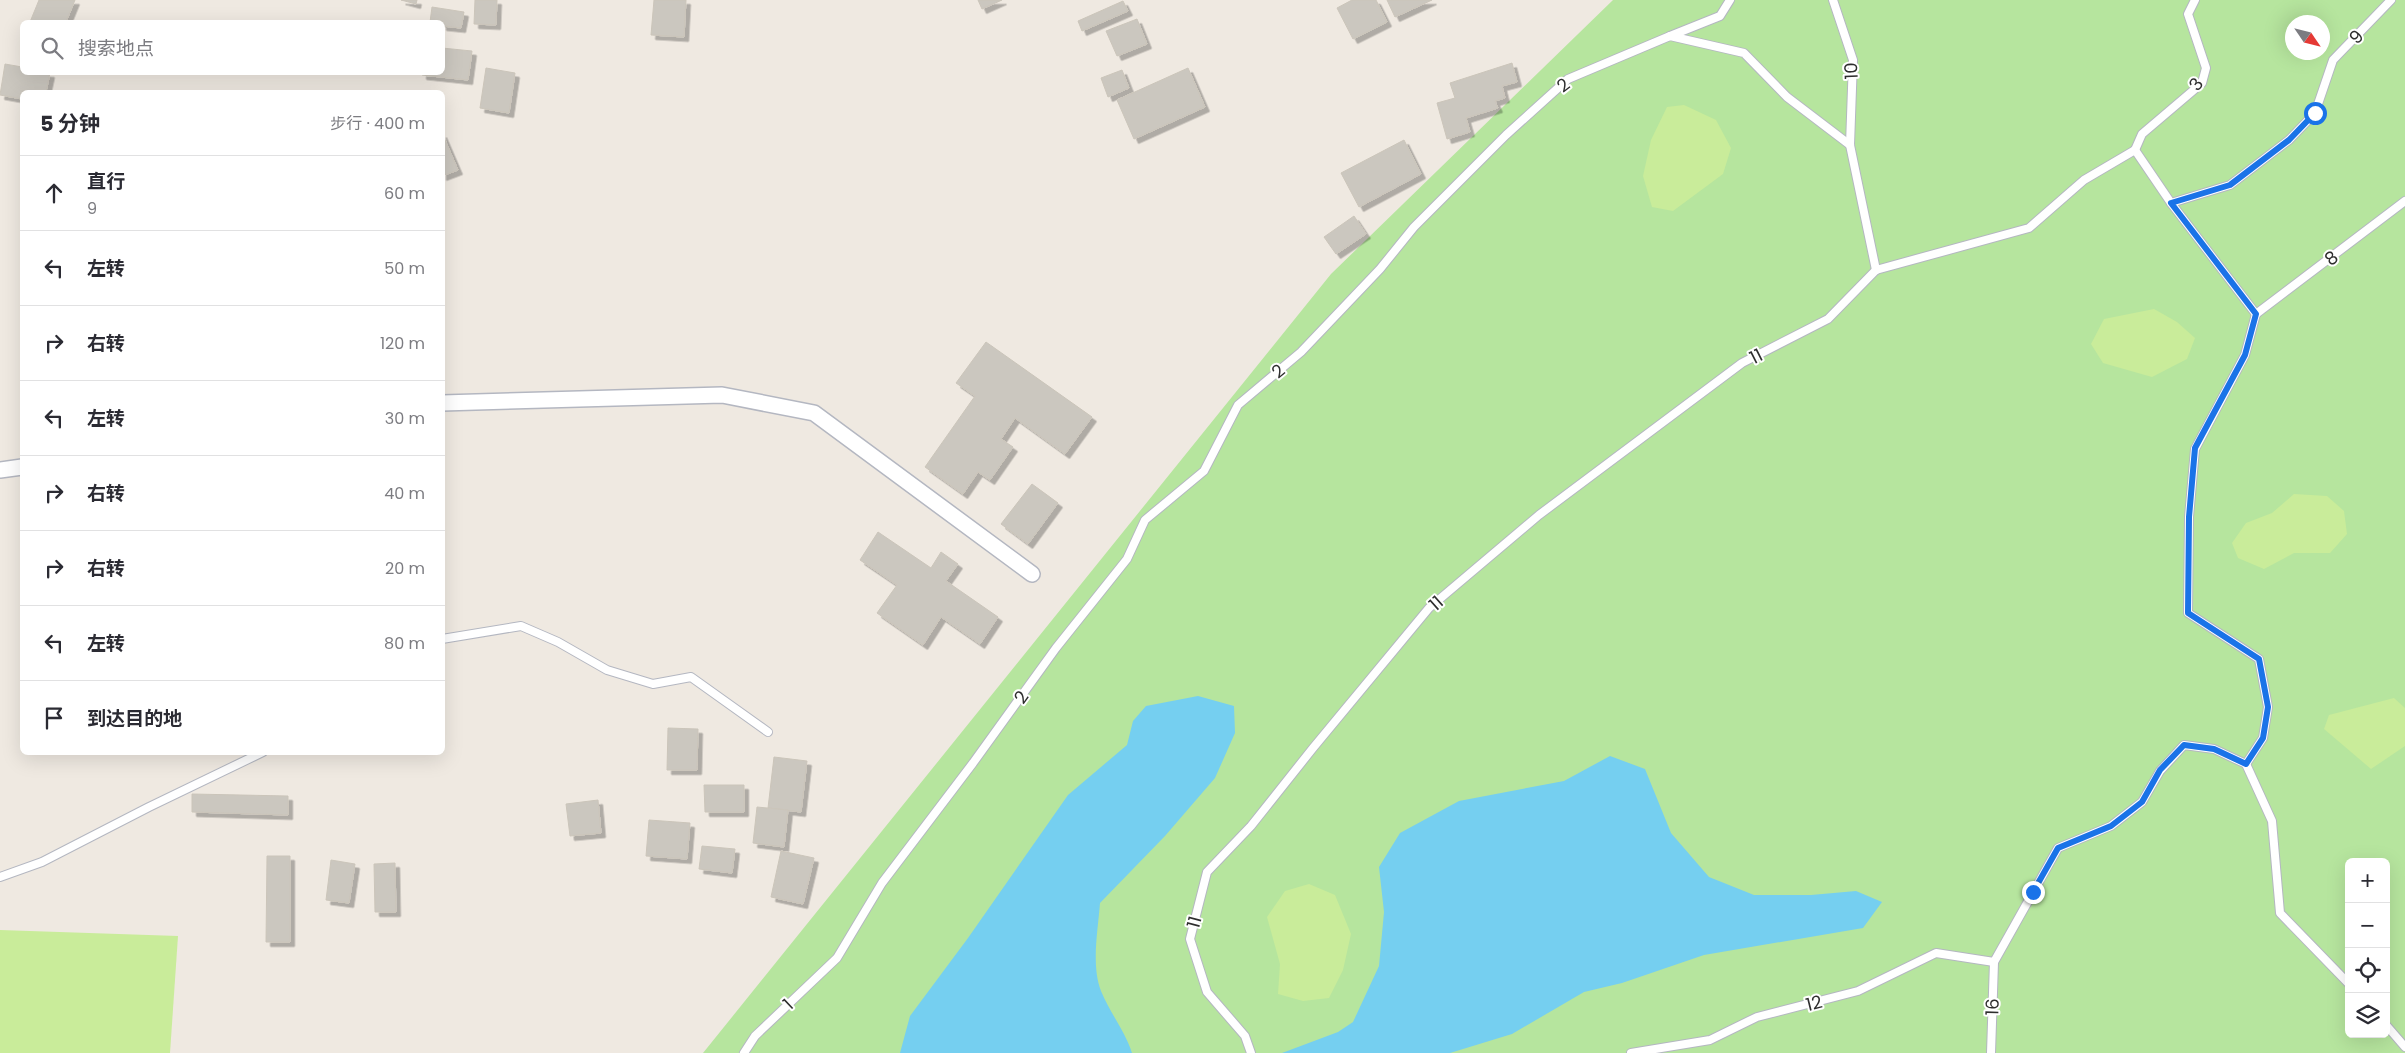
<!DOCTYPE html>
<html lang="zh">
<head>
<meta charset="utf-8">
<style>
	:root { --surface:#fff; --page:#f7f7f7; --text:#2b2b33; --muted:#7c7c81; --line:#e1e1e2 }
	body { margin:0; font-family:Poppins,"Noto Sans SC",sans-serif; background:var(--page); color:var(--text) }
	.controls { position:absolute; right:15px; bottom:15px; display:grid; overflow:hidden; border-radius:8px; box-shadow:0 5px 20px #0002 }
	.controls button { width:45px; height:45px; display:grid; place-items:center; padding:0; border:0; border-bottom:1px solid var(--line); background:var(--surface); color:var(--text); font:25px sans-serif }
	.compass { position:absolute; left:2285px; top:15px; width:45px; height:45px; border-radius:50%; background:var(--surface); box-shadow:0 5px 20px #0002; rotate:125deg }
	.stop { position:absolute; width:15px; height:15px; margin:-11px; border:4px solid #1a73e8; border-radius:50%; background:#fff }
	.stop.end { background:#1a73e8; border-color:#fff; box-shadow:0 1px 5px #0008 }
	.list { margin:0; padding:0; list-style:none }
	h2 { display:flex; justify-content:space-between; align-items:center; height:65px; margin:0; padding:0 20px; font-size:21px }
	h2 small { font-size:16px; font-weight:400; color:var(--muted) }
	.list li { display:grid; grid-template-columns:32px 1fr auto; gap:15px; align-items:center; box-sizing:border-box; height:75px; padding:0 20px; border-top:1px solid var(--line) }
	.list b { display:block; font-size:19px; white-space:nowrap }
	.list p { margin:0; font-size:16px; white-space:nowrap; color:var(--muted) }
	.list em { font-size:16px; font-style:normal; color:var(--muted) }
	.icon { flex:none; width:28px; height:28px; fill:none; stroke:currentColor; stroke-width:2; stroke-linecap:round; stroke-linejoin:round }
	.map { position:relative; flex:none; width:2405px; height:1053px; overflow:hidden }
	.search { position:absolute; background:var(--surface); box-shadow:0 5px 20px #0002; left:20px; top:20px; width:425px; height:55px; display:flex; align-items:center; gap:12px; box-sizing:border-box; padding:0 18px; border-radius:8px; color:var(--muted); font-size:19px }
	.panel { position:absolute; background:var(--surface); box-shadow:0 5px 20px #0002; left:20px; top:90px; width:425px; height:665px; border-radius:8px }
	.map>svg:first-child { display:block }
	.green { fill:#b6e59e; fill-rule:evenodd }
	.pitch { fill:#c9ec9a }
	.water { fill:#75cff0 }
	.building { fill:#cbc7bf; stroke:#cbc5ba; filter:url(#shadow) }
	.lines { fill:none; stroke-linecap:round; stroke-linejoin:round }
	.lane-casing { stroke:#b4b7c1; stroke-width:10 }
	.street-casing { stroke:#b4b7c1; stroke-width:18 }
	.lane { stroke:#fff; stroke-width:8 }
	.street { stroke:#fff; stroke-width:15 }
	.route { stroke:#1a73e8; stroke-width:6 }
	.labels { text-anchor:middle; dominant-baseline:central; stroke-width:4; stroke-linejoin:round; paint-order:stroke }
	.street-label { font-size:18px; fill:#2e2e2e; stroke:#fff }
</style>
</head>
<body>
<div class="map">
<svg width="2405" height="1053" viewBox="0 0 2405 1053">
	<defs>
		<filter id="shadow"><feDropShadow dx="4.5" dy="4.5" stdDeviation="0" flood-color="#0004"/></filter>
	</defs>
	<rect width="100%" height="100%" fill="#efe9e1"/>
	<path class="green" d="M 1613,0 L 2405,0 L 2405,1053 L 703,1053 L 1331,274 ZM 2292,22 L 2322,22 L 2322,52 L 2292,52 ZM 2349,862 L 2386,862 L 2386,1034 L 2349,1034 Z"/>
	<g class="pitch">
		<polygon points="1684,105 1716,120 1731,148 1723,174 1673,211 1652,207 1643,176 1651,140 1667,107"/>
		<polygon points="2154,309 2177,322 2195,338 2187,359 2152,377 2103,363 2091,344 2104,319"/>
		<polygon points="2294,494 2327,496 2344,511 2347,534 2330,553 2294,553 2264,569 2238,558 2232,543 2246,523 2272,513"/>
		<polygon points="2394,698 2405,708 2405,746 2371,769 2324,729 2329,715"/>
		<polygon points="1309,884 1335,895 1351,934 1343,970 1329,998 1303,1001 1278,994 1280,964 1267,917 1285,891"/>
		<polygon points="0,930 178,936 170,1053 0,1053"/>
	</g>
	<g class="water">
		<path d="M 1198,696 L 1234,706 L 1235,733 L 1215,778 L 1165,836 L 1100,903 C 1098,930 1091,965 1101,991 C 1110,1013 1125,1031 1132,1053 L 900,1053 L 910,1016 L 968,938 L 1068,795 L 1127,745 L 1133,721 L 1146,706 Z"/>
		<polygon points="1610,756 1645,769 1671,833 1709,877 1754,895 1811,895 1856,891 1882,902 1863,928 1704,955 1622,983 1584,992 1512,1034 1450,1053 1282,1053 1338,1032 1353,1022 1379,966 1384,912 1379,867 1400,833 1459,801 1564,781"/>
	</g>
	<g class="building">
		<polygon points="39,0 75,0 66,22 30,22"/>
		<polygon points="401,0 417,0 416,4"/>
		<polygon points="475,0 497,0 496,25 474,24"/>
		<polygon points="654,0 686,0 684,37 651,35"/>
		<polygon points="978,0 1002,0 982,9"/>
		<polygon points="1352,0 1376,0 1387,22 1353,39 1337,8"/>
		<polygon points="1387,0 1432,0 1395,17"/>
		<polygon points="1123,1 1128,11 1082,31 1078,21"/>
		<polygon points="432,7 464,12 461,28 442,26 442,22 430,22"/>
		<polygon points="1137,19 1147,44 1117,56 1106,31"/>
		<polygon points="442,48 472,51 468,80 422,75 422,72 442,72"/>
		<polygon points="1512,63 1517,82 1502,86 1505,98 1495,101 1498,108 1466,118 1470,132 1447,139 1437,103 1455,98 1450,83"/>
		<polygon points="5,64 22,67 22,72 50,73 46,92 22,92 22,99 0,95"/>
		<polygon points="486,68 515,73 509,113 480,108"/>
		<polygon points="1188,68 1205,107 1134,139 1117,100"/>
		<polygon points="1122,70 1129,88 1108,97 1101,78"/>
		<polygon points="442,133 458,170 442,176"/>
		<polygon points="1404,140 1421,174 1359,207 1341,173"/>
		<polygon points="1354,216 1366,234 1336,254 1324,237"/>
		<polygon points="986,342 1092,417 1065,454 1015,418 1001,439 1013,447 990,480 978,472 963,494 925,467 975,396 956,383"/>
		<polygon points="1032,484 1058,503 1028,544 1001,524"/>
		<polygon points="878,532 931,568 941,552 958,564 946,581 998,617 980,644 941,617 923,645 877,613 897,585 860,560"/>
		<polygon points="668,728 698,729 697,770 667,770"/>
		<polygon points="774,757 807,761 801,812 768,808"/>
		<polygon points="704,785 744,785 744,812 705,812"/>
		<polygon points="192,794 288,796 288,815 192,812"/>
		<polygon points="598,800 601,833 570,836 566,804"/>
		<polygon points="757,807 788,810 784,847 753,843"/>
		<polygon points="649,820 690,823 687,859 646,856"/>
		<polygon points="702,846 735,849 732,873 699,869"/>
		<polygon points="781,851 814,858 803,904 771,897"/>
		<polygon points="267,856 290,856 290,942 266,942"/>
		<polygon points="331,860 355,864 349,903 326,900"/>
		<polygon points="395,863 396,912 375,912 374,864"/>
	</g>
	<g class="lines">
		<defs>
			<g id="lane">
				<polyline points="1833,0 1853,60 1850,145 1876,270"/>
				<polyline points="1670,36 1720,16 1730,0"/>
				<polyline points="2135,150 2171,203 2256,314"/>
				<polyline points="2135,150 2142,134 2202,83 2206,68 2188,14 2195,0"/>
				<polyline points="2171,203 2230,185 2289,140 2315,113 2333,60 2391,0"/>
				<polyline points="1876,270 2029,228 2084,180 2135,150"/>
				<polyline points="2256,314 2405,201"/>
				<polyline points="442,639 521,626 558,642 607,670 653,684 691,677 768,732"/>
				<polyline points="2246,764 2263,738 2268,707 2259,659 2188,613 2189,517 2195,449 2245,355 2256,314"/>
				<polyline points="0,877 42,862 149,807 263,752"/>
				<polyline points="2386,1025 2405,1047"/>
				<polyline points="744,1053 755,1036 837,958 882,883 973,763 1056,648 1127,559 1145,520 1204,471 1238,405 1301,352 1380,269 1414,227 1506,135 1568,79 1670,36 1744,53 1787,97 1850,145"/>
				<polyline points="1251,1053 1245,1036 1207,992 1190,939 1207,872 1251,826 1313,748 1429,608 1539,515 1742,363 1828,319 1876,270"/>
				<polyline points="1631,1053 1710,1040 1757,1017 1858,991 1936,953 1994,962"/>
				<polyline points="1991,1053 1994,962 2058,848 2111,826 2142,802 2160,771 2184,745 2214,749 2246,764 2272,821 2280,913 2349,984"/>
			</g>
			<g id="street">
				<polyline points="442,403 722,395 814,413 1032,574"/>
				<polyline points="0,470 22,467"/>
			</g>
		</defs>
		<use href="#lane" class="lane-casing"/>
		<use href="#street" class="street-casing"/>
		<use href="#lane" class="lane"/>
		<use href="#street" class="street"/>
	</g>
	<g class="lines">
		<polyline class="route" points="2033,892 2058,848 2111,826 2142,802 2160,770 2184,745 2214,749 2246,764 2263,738 2268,707 2259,659 2188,613 2189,517 2195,448 2245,355 2256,314 2171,203 2230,185 2289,140 2315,113"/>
	</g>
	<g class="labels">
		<g class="street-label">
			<text transform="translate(2356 37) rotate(-44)">9</text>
			<text transform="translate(1851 71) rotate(-92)">10</text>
			<text transform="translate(2196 84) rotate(-52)">3</text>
			<text transform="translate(1563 85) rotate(-38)">2</text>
			<text transform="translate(2331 258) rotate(-37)">8</text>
			<text transform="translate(1756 356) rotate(-27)">11</text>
			<text transform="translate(1278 371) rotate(-40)">2</text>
			<text transform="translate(1436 603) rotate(-42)">11</text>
			<text transform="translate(1021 697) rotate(-54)">2</text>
			<text transform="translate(1194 922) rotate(-75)">11</text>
			<text transform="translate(1814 1003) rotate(-14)">12</text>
			<text transform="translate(788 1004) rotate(-43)">1</text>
			<text transform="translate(1992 1007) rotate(-88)">16</text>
		</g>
	</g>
</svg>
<div class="controls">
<button>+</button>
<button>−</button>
<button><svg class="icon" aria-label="locate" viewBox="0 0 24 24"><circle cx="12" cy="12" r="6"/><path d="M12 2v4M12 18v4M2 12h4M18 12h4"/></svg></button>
<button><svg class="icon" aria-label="layers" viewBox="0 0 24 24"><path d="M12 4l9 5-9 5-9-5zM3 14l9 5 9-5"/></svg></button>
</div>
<svg class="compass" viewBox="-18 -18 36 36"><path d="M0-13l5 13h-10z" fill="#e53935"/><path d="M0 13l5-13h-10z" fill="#7c7c81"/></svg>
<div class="stop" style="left:2315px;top:113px"></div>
<div class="stop end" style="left:2033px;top:892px"></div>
<div class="search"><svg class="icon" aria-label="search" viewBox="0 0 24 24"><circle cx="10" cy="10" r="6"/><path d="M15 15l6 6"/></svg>搜索地点</div>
<section class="panel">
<h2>5 分钟<small>步行 · 400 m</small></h2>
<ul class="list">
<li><svg class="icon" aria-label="ahead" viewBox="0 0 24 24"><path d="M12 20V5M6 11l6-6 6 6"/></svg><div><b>直行</b><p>9</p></div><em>60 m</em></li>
<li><svg class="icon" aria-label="left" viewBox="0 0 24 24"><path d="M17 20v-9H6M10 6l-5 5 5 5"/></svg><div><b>左转</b></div><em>50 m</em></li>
<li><svg class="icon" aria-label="right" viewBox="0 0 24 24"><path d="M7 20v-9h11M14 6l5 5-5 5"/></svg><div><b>右转</b></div><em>120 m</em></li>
<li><svg class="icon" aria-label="left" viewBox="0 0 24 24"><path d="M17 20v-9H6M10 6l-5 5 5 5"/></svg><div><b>左转</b></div><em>30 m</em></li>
<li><svg class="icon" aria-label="right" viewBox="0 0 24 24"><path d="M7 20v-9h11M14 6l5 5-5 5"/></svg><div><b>右转</b></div><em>40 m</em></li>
<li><svg class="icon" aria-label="right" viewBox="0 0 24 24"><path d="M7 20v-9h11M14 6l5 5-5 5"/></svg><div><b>右转</b></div><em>20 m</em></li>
<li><svg class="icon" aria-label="left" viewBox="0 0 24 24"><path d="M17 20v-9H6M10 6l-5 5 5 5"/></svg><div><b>左转</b></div><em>80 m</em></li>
<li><svg class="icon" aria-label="arrive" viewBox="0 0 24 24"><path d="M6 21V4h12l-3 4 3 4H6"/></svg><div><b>到达目的地</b></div></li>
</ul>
</section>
</div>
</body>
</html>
